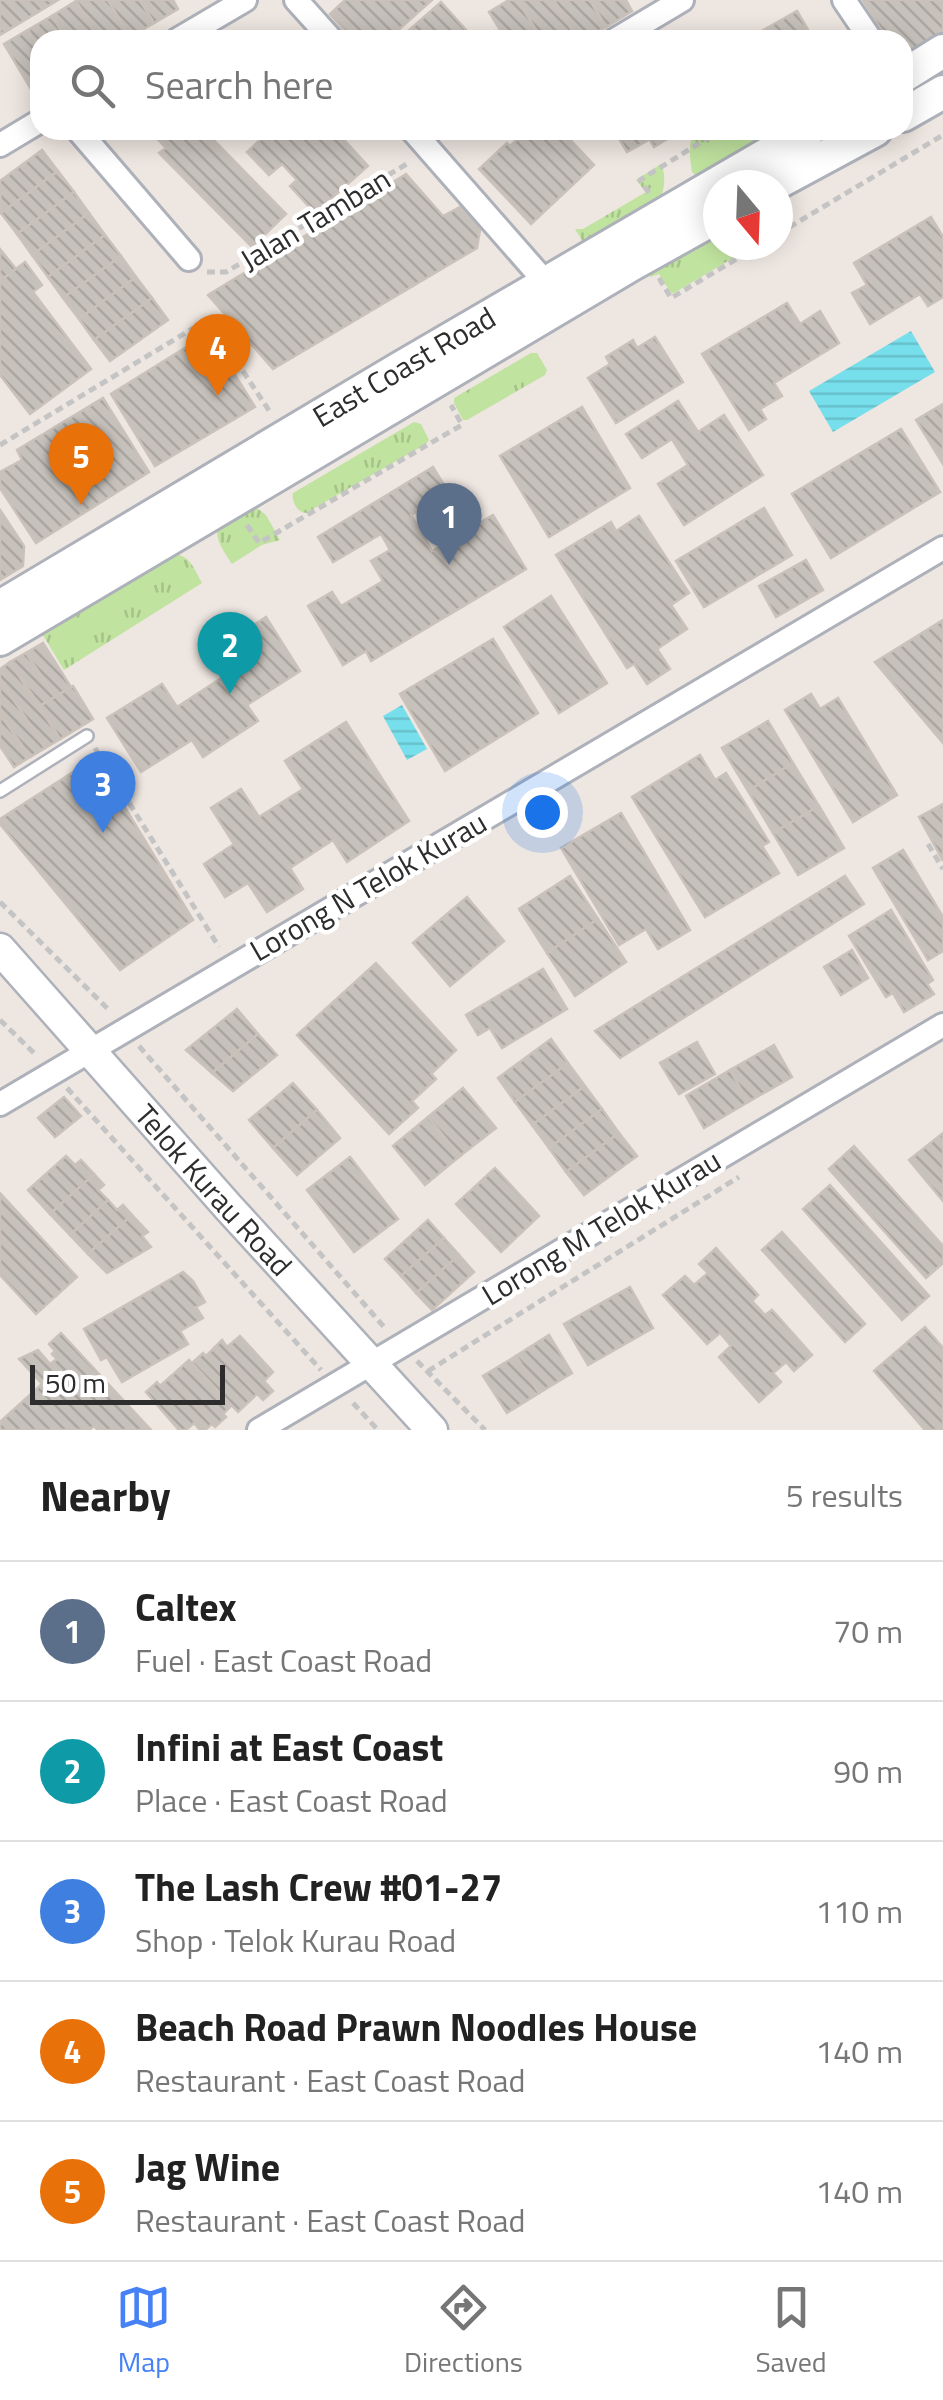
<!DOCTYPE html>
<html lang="en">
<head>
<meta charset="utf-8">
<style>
	:root { --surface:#fff; --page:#f2f2f2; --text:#222; --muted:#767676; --line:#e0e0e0; --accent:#4681f5 }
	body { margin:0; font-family:"Titillium Web",sans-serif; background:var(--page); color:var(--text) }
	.compass { position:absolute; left:703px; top:170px; width:90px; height:90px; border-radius:50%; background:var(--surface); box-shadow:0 5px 25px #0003; rotate:161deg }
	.scale { position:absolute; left:30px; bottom:25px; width:195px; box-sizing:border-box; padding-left:10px; border:5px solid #2d2d2d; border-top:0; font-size:28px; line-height:35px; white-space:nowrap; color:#2d2d2d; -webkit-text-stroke:8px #fff; paint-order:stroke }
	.you { position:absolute; left:542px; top:812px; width:35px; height:35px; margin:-25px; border:8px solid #fff; border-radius:50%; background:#1a73e8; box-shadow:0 0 0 15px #1a73e833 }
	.badge { display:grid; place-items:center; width:65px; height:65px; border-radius:50%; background:var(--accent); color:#fff; font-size:32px; font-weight:700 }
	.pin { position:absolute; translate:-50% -82px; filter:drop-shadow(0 2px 5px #0008) }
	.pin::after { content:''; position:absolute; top:52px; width:35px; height:30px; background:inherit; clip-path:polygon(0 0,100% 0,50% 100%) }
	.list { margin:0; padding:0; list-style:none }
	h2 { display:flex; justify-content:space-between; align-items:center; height:130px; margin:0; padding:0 40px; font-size:42px }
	h2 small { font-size:32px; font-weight:400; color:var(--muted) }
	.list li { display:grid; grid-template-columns:65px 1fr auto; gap:30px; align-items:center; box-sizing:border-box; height:140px; padding:0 40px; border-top:2px solid var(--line) }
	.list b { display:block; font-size:38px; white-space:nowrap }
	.list p { margin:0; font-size:32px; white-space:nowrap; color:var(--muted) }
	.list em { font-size:32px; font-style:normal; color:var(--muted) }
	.icon { flex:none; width:55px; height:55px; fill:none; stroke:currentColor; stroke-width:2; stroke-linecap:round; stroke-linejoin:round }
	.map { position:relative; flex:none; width:943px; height:1430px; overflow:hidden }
	.search { position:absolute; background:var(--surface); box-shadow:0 5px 25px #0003; left:30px; right:30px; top:30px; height:110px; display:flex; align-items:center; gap:25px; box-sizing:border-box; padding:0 35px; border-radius:30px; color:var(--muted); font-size:38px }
	.sheet { height:830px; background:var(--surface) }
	nav { display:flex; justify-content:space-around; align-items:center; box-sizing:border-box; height:140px; border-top:2px solid var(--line); background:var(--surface); font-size:28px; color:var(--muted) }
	nav a { display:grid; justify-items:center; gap:5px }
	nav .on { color:var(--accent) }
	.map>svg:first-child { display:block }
	.grass { fill:url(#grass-tufts) }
	.water { fill:url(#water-rules) }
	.building { fill:url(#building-back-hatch); stroke:#cac2ba; stroke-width:2.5 }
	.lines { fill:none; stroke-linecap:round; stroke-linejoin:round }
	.service-casing { stroke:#adb1b9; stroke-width:16 }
	.minor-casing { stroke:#adb1b9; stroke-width:28 }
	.tertiary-casing { stroke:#adb1b9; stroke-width:35 }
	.secondary-casing { stroke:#adb1b9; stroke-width:38 }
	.path { stroke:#c4c4c4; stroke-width:5; stroke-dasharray:8 5; stroke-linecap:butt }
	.service { stroke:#fff; stroke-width:11 }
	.minor { stroke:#fff; stroke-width:22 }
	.tertiary { stroke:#fff; stroke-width:30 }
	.secondary { stroke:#fff; stroke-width:32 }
	.labels { text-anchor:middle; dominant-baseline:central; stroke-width:9; stroke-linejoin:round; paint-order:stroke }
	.street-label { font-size:30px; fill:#2d2d2d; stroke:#fff }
</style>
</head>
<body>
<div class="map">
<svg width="943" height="1430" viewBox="0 0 943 1430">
	<defs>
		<pattern id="grass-tufts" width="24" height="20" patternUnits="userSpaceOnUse" patternTransform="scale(2.5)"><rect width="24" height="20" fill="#c0e39f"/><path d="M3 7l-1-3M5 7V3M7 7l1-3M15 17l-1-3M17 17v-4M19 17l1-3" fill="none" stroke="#a5c389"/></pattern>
		<pattern id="water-rules" width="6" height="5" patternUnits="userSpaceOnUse" patternTransform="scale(2.5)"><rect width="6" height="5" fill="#77dfec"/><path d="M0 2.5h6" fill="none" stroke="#67c0cb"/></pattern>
		<pattern id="building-back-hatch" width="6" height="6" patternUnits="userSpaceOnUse" patternTransform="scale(2.5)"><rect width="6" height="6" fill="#c7c1bb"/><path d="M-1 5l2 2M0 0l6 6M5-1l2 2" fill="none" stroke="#aba6a1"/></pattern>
	</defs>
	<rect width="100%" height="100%" fill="#eee6e0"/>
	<g class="grass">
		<path d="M 696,130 L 783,130 L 698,177 L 692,172 C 690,158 687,142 696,130 Z"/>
		<path d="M 661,164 C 667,176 664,193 658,204 L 587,243 L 583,242 L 575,229 L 583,229 L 646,192 L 636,180 Z"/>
		<polygon points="718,230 718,245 755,245 674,293 671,293 659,274 650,277 650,270"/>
		<polygon points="531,353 537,353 547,370 545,375 467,420 463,420 454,403 454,398"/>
		<path d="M 414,422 L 421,424 L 429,440 L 426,444 L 306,513 C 297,513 291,500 293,493 Z"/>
		<path d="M 254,506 L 266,515 L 280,540 L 262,545 L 232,564 C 205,525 217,524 254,506 Z"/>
		<path d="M 170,554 C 189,553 194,568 202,583 L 64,670 L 38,627 Z"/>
	</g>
	<g class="water">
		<polygon points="911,331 935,372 833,432 809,391"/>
		<polygon points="402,705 427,749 407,760 383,716"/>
	</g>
	<g class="building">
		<polygon points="0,0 58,0 0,35"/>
		<polygon points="78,0 108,0 130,37 126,40 99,40 76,1"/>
		<polygon points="108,0 140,0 154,23 130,37"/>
		<polygon points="140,0 173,0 178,9 154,23"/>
		<polygon points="345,0 432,0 387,40 353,40 330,14"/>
		<polygon points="509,0 518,0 542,40 506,40 489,12"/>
		<polygon points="518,0 554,0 578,40 542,40"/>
		<polygon points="554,0 590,0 606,27 583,40 578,40"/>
		<polygon points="590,0 626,0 632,11 606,27"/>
		<polygon points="863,0 943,0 943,32 903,56 903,40 887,40"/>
		<polygon points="76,1 99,40 67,40 52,16"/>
		<polygon points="441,2 475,40 398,40"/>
		<polygon points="797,11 814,40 746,40"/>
		<polygon points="52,16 67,40 40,40 40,50 28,30"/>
		<polygon points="28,30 40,50 40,91 34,94 4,44"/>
		<polygon points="149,130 204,130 286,214 252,247 159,153 166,148"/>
		<polygon points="253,130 335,130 368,166 315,213 290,186 297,180 282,164 269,175 247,152 261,139"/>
		<polygon points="527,130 561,130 594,165 531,224 479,169 507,143 510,146"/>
		<polygon points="614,130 666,130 627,152"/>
		<polygon points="644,130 682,130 654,147"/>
		<polygon points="42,150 58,171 1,213 0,181"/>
		<polygon points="58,171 74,192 17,234 1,213"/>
		<polygon points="406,174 443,216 460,207 480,230 477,248 273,369 208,295"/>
		<polygon points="74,192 89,213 32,255 17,234"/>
		<polygon points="89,213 105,235 48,277 32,255"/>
		<polygon points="931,217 943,237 943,297 928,306 920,294 870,324 852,293 867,285 854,263"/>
		<polygon points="105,235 121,256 63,298 48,277"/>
		<polygon points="0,249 16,269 0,281"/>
		<polygon points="121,256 136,277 79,319 63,298"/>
		<polygon points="25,262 42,285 33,292 91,369 30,414 0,375 0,281"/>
		<polygon points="136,277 152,298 94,340 79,319"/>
		<polygon points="152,298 168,320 110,361 94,340"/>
		<polygon points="787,303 800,324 820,311 839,343 774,383 782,396 760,409 766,419 749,430 702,354"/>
		<polygon points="209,333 255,407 155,466 111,394"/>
		<polygon points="655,337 683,382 616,423 588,378 610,364 606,357 633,340 637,348"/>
		<polygon points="103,398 149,472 36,543 0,488 0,472 22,460 17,450"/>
		<polygon points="678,401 698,432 724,415 763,475 684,525 658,484 688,465 672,439 642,458 626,434"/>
		<polygon points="943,404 943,464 916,420"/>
		<polygon points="582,407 630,488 549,537 500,456"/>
		<polygon points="901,429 940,492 831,558 792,494"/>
		<polygon points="433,467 449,493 411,515 432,551 493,515 526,569 371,661 366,651 343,665 308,606 332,592 341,606 383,581 371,561 390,550 381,534 333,562 318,537"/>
		<polygon points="764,508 792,555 704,607 676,561"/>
		<polygon points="0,510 24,546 23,566 0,580"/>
		<polygon points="639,516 689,593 671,605 687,629 657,649 670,669 647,684 634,664 627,668 556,555 611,522 616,531"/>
		<polygon points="806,560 823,590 776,617 759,586"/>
		<polygon points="551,596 607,683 559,713 504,627"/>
		<polygon points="266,617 300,671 247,705 258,721 203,757 192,740 141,772 107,718 162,684 177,707 229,673 214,650"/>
		<polygon points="943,620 943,743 875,662"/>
		<polygon points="493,639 538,713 445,771 400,694"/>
		<polygon points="43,643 71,687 55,697 26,653"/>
		<polygon points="26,653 55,697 40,706 10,662"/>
		<polygon points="10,662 60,739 45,748 0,679 0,669"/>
		<polygon points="0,679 45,748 30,757 0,714"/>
		<polygon points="73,686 93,719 60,739 40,706"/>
		<polygon points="811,694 820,709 838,698 897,795 853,822 785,710"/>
		<polygon points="0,714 30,757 14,767 0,746"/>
		<polygon points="768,721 793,763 748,791 722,748"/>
		<polygon points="346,722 409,821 347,862 333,840 290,868 303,889 267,912 248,883 225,897 204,864 234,844 211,808 241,789 259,817 303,789 285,761"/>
		<polygon points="700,755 715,780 726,773 769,842 762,846 779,873 705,917 632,797"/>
		<polygon points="95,758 193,920 120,970 0,824 0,819"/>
		<polygon points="793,763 819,806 773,833 748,791"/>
		<polygon points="943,804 943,861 919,817"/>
		<polygon points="819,806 844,848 798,875 773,833"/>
		<polygon points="621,813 690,930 658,949 646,929 619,945 561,848"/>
		<polygon points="903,850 943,917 943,951 928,960 873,868"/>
		<polygon points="570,876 598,919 547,953 519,909"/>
		<polygon points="845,876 864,904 620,1058 595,1031"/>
		<polygon points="467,897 504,941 450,986 413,943"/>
		<polygon points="891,910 933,980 927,984 934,994 904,1012 893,993 886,997 849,936"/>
		<polygon points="598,919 626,962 575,996 547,953"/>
		<polygon points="852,950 868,978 841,995 824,967"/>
		<polygon points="376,963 456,1050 431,1074 436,1079 412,1101 418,1108 389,1134 297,1035"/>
		<polygon points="543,969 567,1009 502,1048 490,1028 478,1035 466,1015"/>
		<polygon points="237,1009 258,1034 212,1073 186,1050"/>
		<polygon points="258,1034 277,1055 233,1091 212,1073"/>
		<polygon points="551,1039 568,1063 515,1102 498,1078"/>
		<polygon points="697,1042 715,1074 679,1094 660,1063"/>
		<polygon points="774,1045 792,1077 748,1102 730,1070"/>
		<polygon points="568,1063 585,1086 532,1125 515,1102"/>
		<polygon points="730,1070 748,1102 704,1128 686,1096"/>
		<polygon points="293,1083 317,1110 273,1148 249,1120"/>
		<polygon points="585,1086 602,1109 549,1148 532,1125"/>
		<polygon points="463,1088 496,1128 460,1156 428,1117"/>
		<polygon points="64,1097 81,1116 55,1137 38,1118"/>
		<polygon points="602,1109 619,1133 566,1172 549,1148"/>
		<polygon points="317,1110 340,1138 297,1175 273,1148"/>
		<polygon points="428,1117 460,1156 425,1185 393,1146"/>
		<polygon points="619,1133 637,1156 584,1195 566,1172"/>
		<polygon points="943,1133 943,1201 909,1160"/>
		<polygon points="854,1146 943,1246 943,1263 926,1278 829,1169"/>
		<polygon points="66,1156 75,1165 81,1160 94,1174 50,1214 28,1190"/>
		<polygon points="350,1157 398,1219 354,1252 307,1190"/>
		<polygon points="495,1168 539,1216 501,1252 456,1204"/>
		<polygon points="94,1174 104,1185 98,1190 108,1200 70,1235 50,1214"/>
		<polygon points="830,1185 929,1296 902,1320 803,1209"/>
		<polygon points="0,1193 77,1277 56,1296 0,1235"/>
		<polygon points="108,1200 117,1210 123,1205 132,1215 88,1254 70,1235"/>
		<polygon points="132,1215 148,1232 142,1236 151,1247 107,1273 88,1254"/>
		<polygon points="428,1220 444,1238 401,1276 385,1259"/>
		<polygon points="782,1232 865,1324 845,1342 762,1250"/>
		<polygon points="0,1235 56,1296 36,1314 0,1275"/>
		<polygon points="444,1238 459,1255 416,1293 401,1276"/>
		<polygon points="716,1248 758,1295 752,1301 765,1315 772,1310 812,1355 794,1371 786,1362 773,1373 781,1382 759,1402 719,1357 731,1346 720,1333 707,1344 663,1295 685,1276 694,1285 708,1273 699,1264"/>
		<polygon points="459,1255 474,1272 432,1310 416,1293"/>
		<polygon points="183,1272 193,1281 205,1302 196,1307 203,1318 180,1331 188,1344 122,1382 107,1357 101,1360 84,1329"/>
		<polygon points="630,1287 653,1328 588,1365 564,1324"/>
		<polygon points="925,1327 943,1348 943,1430 925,1430 874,1371"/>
		<polygon points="61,1333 151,1430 98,1430 94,1426 89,1430 0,1430 0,1422 42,1384 19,1359 38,1350 50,1364 57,1359 52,1354 55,1351 49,1344"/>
		<polygon points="549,1335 572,1373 539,1393 516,1356"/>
		<polygon points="240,1336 273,1372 264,1381 273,1391 263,1400 214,1348 222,1340 227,1347"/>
		<polygon points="214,1348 257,1394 238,1412 192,1363 203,1353 206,1356"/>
		<polygon points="516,1356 539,1393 507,1413 483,1376"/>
		<polygon points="189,1360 231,1406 223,1414 226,1417 215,1427 170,1377"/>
		<polygon points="170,1377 212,1424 205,1430 200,1430 194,1423 186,1430 179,1430 146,1392 157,1382 160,1386"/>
	</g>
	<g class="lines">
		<defs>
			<polyline id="service" points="0,791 87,736"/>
			<g id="minor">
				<polyline points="296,0 332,40"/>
				<polyline points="844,0 871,40"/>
				<polyline points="177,40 245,0"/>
				<polyline points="615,40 682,0"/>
				<polyline points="78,130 189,259"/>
				<polyline points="412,130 555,293"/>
				<polyline points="0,145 40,121"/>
				<polyline points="0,1104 943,548"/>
				<polyline points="259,1430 943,1025"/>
			</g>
			<g id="tertiary">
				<path id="s1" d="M 0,949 L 229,1208 L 432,1430"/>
			</g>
			<g id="secondary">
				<polyline points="903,76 943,51"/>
				<polyline points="903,115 943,92"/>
				<polyline points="773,185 875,130"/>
				<path id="s2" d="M 0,607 L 399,369 L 809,130"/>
				<polyline points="0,639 632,264 718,216"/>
			</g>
		</defs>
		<use href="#service" class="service-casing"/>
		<use href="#minor" class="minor-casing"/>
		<use href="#tertiary" class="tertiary-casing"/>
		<use href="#secondary" class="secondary-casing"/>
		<g class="path">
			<polyline points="649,193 640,180 721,130"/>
			<polyline points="778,234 943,135"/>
			<polyline points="207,272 226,272 410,162"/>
			<polyline points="659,278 671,298 760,245"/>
			<polyline points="0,445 197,326 215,329 270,412"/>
			<polyline points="247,525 259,543 441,437 462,425 451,405"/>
			<polyline points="95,748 219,947"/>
			<polyline points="928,844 943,869"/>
			<polyline points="0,902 110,1011"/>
			<polyline points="0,1020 36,1055"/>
			<polyline points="139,1046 385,1328"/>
			<polyline points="67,1088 321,1370"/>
			<polyline points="417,1361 485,1430"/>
			<polyline points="428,1371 739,1177"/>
			<polyline points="353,1403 378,1430"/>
		</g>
		<use href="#service" class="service"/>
		<use href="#minor" class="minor"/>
		<use href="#tertiary" class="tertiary"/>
		<use href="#secondary" class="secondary"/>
	</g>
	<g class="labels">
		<g class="street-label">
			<text transform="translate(315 219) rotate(-31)">Jalan Tamban</text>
			<text stroke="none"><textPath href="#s2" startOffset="470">East Coast Road</textPath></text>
			<text transform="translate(368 886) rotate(-30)">Lorong N Telok Kurau</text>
			<text stroke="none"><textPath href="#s1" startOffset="322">Telok Kurau Road</textPath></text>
			<text transform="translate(601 1227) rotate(-31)">Lorong M Telok Kurau</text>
		</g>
	</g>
</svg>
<svg class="compass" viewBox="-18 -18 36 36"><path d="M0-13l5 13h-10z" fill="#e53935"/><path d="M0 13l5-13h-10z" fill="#767676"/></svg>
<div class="scale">50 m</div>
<div class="you"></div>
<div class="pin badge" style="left:449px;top:565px;background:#5c6f8a">1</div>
<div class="pin badge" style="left:230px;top:694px;background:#0f9aa8">2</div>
<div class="pin badge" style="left:103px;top:833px;background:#3f7fe0">3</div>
<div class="pin badge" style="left:218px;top:396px;background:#e8710a">4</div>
<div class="pin badge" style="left:81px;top:505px;background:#e8710a">5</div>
<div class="search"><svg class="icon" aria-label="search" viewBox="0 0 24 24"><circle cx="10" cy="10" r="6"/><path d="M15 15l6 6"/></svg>Search here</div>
</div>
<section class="sheet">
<h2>Nearby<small>5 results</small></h2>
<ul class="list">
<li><span class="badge" style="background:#5c6f8a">1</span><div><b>Caltex</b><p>Fuel · East Coast Road</p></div><em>70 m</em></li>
<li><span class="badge" style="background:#0f9aa8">2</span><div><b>Infini at East Coast</b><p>Place · East Coast Road</p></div><em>90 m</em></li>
<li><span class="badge" style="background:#3f7fe0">3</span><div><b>The Lash Crew #01-27</b><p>Shop · Telok Kurau Road</p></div><em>110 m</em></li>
<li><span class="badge" style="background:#e8710a">4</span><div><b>Beach Road Prawn Noodles House</b><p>Restaurant · East Coast Road</p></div><em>140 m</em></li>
<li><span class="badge" style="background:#e8710a">5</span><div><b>Jag Wine</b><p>Restaurant · East Coast Road</p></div><em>140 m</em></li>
</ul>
</section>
<nav>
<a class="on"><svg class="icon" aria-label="map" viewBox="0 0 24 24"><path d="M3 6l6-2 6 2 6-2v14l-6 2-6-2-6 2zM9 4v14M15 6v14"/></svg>Map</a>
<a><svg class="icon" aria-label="directions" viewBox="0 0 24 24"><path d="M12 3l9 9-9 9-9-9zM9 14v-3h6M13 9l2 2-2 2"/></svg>Directions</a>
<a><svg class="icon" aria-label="saved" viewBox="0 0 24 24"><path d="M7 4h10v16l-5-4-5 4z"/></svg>Saved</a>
</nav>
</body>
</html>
